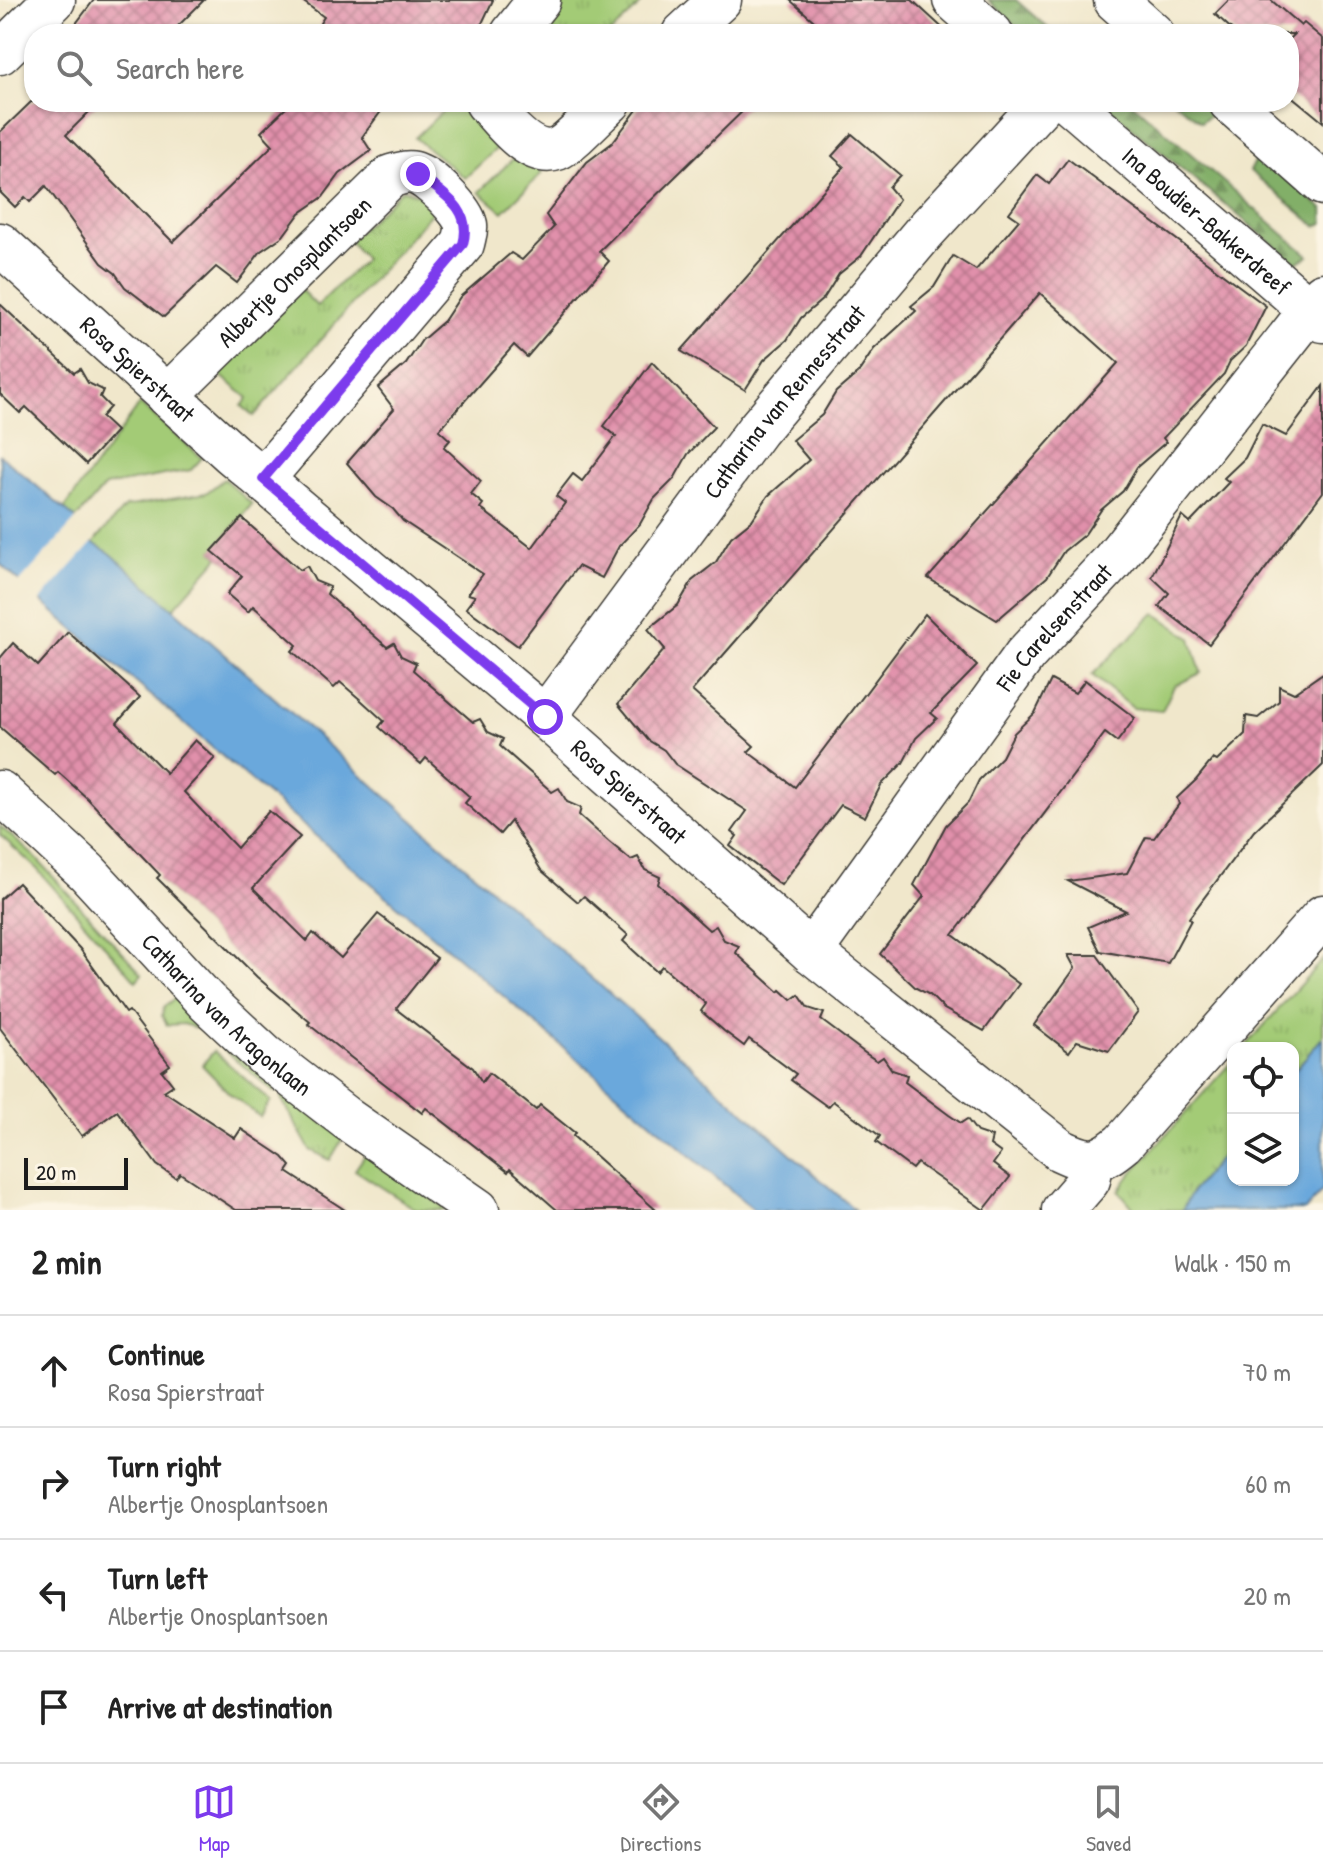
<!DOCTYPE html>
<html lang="en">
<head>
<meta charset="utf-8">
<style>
	:root { --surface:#fff; --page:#f6f6f6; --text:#222; --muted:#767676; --line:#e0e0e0; --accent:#7c3aed }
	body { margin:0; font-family:"Patrick Hand",sans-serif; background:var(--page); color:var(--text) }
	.controls { position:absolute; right:24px; bottom:24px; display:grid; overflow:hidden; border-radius:16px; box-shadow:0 2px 6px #0004 }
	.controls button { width:72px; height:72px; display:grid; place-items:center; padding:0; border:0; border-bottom:2px solid var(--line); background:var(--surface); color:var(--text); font:40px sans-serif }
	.scale { position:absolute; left:24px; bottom:20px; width:104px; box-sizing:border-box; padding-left:8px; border:4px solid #1c1c1c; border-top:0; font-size:22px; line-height:28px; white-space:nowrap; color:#1c1c1c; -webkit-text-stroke:6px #fcf5e5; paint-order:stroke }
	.stop { position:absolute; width:24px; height:24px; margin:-18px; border:6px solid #7c3aed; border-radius:50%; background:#fff }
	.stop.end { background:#7c3aed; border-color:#fff; box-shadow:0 2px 8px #0008 }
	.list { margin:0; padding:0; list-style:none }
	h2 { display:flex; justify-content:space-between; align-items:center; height:104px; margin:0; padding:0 32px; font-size:34px }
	h2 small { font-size:26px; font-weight:400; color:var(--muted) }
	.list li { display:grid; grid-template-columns:52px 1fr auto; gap:24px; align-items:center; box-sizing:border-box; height:112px; padding:0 32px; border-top:2px solid var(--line) }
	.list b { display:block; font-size:30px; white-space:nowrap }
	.list p { margin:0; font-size:26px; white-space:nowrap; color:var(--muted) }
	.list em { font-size:26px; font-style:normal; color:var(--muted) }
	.icon { flex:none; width:44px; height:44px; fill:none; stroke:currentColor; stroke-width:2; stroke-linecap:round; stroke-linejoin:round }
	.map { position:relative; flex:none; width:1323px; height:1210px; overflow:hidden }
	.search { position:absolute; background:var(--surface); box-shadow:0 2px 6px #0004; left:24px; right:24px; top:24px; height:88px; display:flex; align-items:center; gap:20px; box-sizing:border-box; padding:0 28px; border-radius:32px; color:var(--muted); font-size:30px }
	.sheet { height:552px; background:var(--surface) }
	nav { display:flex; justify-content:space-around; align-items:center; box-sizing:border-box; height:112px; border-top:2px solid var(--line); background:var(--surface); font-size:22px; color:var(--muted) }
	nav a { display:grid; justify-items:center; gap:4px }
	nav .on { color:var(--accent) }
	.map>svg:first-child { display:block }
	.grass { fill:url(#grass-tufts); stroke:#607449; stroke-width:2 }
	.forest { fill:url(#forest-firs); stroke:#4f6642; stroke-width:2 }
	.green { fill:#a3cb76; stroke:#607449; stroke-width:2 }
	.water { fill:#6aa8dc; stroke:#43627c; stroke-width:2 }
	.pier { fill:#f0e7cb }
	.building { fill:url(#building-cross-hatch) }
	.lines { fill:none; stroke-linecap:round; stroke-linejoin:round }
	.minor-casing { stroke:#3c3a36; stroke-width:45 }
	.minor { stroke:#fff; stroke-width:42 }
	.route { stroke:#7c3aed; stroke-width:10 }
	.labels { text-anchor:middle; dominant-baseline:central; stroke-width:8; stroke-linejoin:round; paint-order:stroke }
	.street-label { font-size:24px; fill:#1c1c1c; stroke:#fcf5e5 }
</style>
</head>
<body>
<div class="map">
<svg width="1323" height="1210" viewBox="0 0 1323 1210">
	<defs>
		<pattern id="grass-tufts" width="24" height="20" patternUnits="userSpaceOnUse" patternTransform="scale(2)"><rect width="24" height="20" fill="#a3cb76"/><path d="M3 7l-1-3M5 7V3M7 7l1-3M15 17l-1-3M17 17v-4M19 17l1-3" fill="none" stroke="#8cae66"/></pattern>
		<pattern id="forest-firs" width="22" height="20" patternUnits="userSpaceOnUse" patternTransform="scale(2)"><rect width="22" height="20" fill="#82af67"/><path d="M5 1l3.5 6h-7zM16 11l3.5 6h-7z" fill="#6a8e54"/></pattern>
		<pattern id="building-cross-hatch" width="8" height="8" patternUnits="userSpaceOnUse" patternTransform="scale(2)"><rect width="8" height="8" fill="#e190ab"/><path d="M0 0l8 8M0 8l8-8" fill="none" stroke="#b6758a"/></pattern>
	</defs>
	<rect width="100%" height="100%" fill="#fcf5e5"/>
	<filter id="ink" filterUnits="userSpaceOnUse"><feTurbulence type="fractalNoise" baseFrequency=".0125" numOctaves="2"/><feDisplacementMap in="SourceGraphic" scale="16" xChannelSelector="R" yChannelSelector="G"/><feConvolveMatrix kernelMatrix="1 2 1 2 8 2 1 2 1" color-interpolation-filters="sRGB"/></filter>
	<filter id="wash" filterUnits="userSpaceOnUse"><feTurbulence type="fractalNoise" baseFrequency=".006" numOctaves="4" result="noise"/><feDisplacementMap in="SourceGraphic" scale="32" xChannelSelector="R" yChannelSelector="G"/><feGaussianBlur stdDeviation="1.8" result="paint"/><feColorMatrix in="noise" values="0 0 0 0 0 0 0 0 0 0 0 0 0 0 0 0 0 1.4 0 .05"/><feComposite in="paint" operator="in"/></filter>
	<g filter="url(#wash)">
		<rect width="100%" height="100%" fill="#f0e7cb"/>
		<g class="grass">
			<polygon points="559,0 645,0 610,34 533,34"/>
			<polygon points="403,189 441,202 254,416 242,406 248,398 215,371 298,287 317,306 365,259 349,241"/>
			<polygon points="1323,959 1323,1037 1293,1072 1293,1048 1244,1048"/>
			<polygon points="1233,1060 1233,1143 1193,1190 1182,1210 1135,1210 1119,1191 1131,1174"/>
			<polygon points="285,1092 343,1138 330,1160 310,1150 281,1098"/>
		</g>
		<g class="forest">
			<polygon points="988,0 1016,0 1055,34 1016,26"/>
			<polygon points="1101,102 1131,102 1309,256 1296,263"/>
			<polygon points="1175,102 1200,102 1213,113 1201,122"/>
			<polygon points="1259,154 1323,209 1323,223 1316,226 1250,171"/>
		</g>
		<g class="green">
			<polygon points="452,102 469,102 508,138 465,178 415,138"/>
			<polygon points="524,148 542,173 503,212 479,192"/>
			<polygon points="140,404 202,458 191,470 105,486 76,519 64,509"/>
			<polygon points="224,479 252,504 213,551 219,557 173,609 110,553 93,543 125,507 206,493"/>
			<polygon points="1155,613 1191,638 1201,673 1174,686 1162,711 1133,708 1092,675"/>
			<polygon points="0,826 35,857 142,974 136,981 37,869 0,835"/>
			<polygon points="178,995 280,1087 274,1092 200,1029 183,1024 167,1025 162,1016 164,1007"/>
			<polygon points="214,1051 270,1101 260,1117 229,1093 202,1065"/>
			<polygon points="366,1154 449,1210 417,1210 355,1170"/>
		</g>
		<g class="water">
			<polygon points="0,455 76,519 93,543 110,553 855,1210 754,1210 58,616 0,564"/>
			<polygon points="1323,1037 1323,1190 1305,1210 1182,1210 1193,1190 1233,1143 1233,1180 1293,1180 1293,1072"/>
		</g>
		<polygon class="pier" points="79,516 95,540 38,603 17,585"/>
		<g id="blocks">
			<g class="building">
				<polygon points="94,0 204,0 170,34 68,34"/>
				<polygon points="301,0 493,0 477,34 334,34 320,23 324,17"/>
				<polygon points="790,0 912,0 949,34 829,34"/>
				<polygon points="1229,0 1271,0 1301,26 1304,23 1323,39 1323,122 1289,94 1289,39 1294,34 1237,34 1215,14"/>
				<polygon points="31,102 99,102 66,135 173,242 273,145 261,132 292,102 388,102 362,137 371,151 340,174 323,197 300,213 283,236 261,251 237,283 216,267 164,317 125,287 115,273 102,263 46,186 30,202 25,197 15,207 0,192 0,132"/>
				<polygon points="643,102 752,102 599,251 609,261 527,357 514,345 439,430 450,440 444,447 481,481 471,494 483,504 480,508 532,548 565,503 556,496 573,474 582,481 616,436 604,426 652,362 714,427 688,454 674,479 654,499 640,524 619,546 602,578 578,566 518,646 466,608 475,596 468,594 483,574 403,521 393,509 376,497 347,463 394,409 378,388 406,364 422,340 444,321 460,297 511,253 522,260 554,227 546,215 587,162 612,143"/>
				<polygon points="852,134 900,175 889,187 899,199 861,256 839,274 824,298 801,318 787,340 764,360 745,390 681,351 844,167 832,156"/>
				<polygon points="1068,159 1266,306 1246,346 1230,361 1224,374 1163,438 1166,442 1137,467 1123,491 1101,510 1085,534 1064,551 1047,577 997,620 928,578 1118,363 1040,293 692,691 754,746 748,752 795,787 925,614 977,666 931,713 937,718 916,738 903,763 881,785 865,817 841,805 781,885 730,846 737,836 732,832 747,811 675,764 664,750 648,740 618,704 665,649 648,629 678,605 692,581 716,562 731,537 752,520 768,496 809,460 792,440 822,415 836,392 858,373 874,349 916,311 911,306 934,287 953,256 976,270 1019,220 1009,213 1037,175 1049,184"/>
				<polygon points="0,304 74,373 80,369 88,383 103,390 100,397 110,407 101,417 116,431 86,464 26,407 20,413 0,394"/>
				<polygon points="1323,386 1323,492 1209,644 1159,606 1169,593 1152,577 1182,516 1190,523 1229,482 1224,478 1245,458 1262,424 1286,436"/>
				<polygon points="242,518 300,570 307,566 315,581 330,587 327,594 387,647 394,643 401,656 416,663 413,670 473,722 480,719 488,732 503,739 500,746 552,792 559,788 567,802 581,808 579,815 608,841 631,860 638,857 645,870 660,877 658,884 709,930 716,926 724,940 739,946 736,953 779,992 781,990 792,1000 799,995 808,1008 824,1013 821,1020 865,1053 877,1061 883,1057 892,1070 907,1075 905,1082 949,1115 961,1123 967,1119 977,1132 992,1137 990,1145 1001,1153 993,1164 1010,1177 984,1210 917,1163 912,1169 876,1142 880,1136 833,1101 828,1107 810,1094 791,1080 796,1074 749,1039 744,1046 724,1031 701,1011 706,1004 662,966 657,972 623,941 628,935 584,896 578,902 541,870 511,821 500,834 465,803 470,797 426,758 421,764 379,727 384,721 362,701 340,682 334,688 292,651 297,645 253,606 248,612 227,594 242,576 212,551"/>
				<polygon points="68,632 140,697 117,723 166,773 195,740 215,758 184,792 237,848 269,811 300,837 253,888 307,941 313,933 341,958 378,914 437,958 396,1009 473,1068 482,1082 489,1073 536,1110 540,1105 575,1133 573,1136 656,1210 557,1210 510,1169 508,1172 426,1108 422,1113 308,1024 310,1022 257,977 157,878 160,875 88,799 58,772 55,775 0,727 0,658 13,643 38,666"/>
				<polygon points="1323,673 1323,765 1254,831 1189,918 1191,920 1168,963 1100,951 1088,927 1126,911 1068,881 1127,873 1146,837 1154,838 1179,804 1177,798 1196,780 1213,759 1217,761 1245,734 1246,716 1258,718 1279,701 1279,686 1294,693"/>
				<polygon points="1051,680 1075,693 1085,680 1135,718 1117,742 1105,733 953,935 1019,984 984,1031 944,1009 930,995 916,988 880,954 924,896 914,885 946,825 968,803 979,780 1002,757 1014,733 1035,713"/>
				<polygon points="18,883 80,949 126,1013 129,1011 170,1065 162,1071 173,1085 164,1091 235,1138 241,1129 283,1157 291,1166 287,1172 345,1210 236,1210 180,1173 176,1178 157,1165 117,1111 82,1136 0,1028 0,899"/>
				<polygon points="1068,955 1097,955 1138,1012 1109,1051 1077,1041 1069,1052 1034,1025 1075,968"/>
			</g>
		</g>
	</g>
	<g filter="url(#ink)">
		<use href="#blocks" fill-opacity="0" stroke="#3c3a36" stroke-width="2"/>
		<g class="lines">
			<defs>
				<g id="minor">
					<polyline points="954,0 992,34"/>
					<polyline points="1115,0 1153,34"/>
					<polyline points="512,34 539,0"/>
					<polyline points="683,34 720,0"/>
					<polyline points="0,53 54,0"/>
					<path d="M 486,102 C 501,119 530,159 557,149 C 568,145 599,112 610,102"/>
					<path id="s1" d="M 1069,102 L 1323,321"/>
					<polyline points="1230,102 1323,184"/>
					<path id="s2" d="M 0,244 L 232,454 L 545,717 L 811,952 L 1060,1150 C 1090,1164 1098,1164 1123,1143 L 1323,916"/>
					<path id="s3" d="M 167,396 L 391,176 C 400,174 409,170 417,174 C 431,179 463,210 466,225 C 467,231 464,238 463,244 L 263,479"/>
					<path id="s4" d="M 545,717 L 757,430 L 925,231 L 1044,102"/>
					<path id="s5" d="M 0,792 L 87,872 L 207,1002 L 264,1055 L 347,1119 L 478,1210"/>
					<path id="s6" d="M 811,952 L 1025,655 L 1111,563 L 1323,294"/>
					<polyline points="1063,1210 1089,1180 1093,1161"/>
				</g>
			</defs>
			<use href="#minor" class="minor-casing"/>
			<use href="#minor" class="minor"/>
		</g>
	</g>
	<g class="lines" filter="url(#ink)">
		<path class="route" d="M 418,174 C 443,194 473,208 463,244 L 263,479 L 545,717"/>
	</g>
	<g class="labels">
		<g class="street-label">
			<text stroke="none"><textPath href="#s1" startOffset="182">Ina Boudier-Bakkerdreef</textPath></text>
			<text stroke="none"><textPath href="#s3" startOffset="178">Albertje Onosplantsoen</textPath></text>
			<text stroke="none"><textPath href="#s2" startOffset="186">Rosa Spierstraat</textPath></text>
			<text stroke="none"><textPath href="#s4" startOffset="396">Catharina van Rennesstraat</textPath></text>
			<text stroke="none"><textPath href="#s6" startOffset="406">Fie Carelsenstraat</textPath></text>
			<text stroke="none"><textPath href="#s2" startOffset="834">Rosa Spierstraat</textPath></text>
			<text stroke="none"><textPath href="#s5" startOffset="318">Catharina van Aragonlaan</textPath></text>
		</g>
	</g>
</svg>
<div class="controls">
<button><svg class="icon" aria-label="locate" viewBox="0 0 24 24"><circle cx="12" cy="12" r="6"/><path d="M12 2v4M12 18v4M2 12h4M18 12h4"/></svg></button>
<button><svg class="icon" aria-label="layers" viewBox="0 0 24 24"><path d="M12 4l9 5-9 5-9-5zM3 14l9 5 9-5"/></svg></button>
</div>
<div class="scale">20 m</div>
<div class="stop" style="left:545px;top:717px"></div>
<div class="stop end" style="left:418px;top:174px"></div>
<div class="search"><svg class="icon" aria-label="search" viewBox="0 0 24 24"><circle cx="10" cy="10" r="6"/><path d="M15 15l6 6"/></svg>Search here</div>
</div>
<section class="sheet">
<h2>2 min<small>Walk · 150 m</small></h2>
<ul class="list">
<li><svg class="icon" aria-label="ahead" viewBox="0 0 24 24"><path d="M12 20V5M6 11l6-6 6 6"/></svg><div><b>Continue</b><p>Rosa Spierstraat</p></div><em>70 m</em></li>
<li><svg class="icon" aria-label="right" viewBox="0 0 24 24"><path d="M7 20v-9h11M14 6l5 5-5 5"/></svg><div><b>Turn right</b><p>Albertje Onosplantsoen</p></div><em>60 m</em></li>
<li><svg class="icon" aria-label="left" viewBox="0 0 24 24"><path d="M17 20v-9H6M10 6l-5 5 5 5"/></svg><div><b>Turn left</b><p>Albertje Onosplantsoen</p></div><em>20 m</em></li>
<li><svg class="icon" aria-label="arrive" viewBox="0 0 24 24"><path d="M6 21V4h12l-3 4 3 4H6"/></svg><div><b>Arrive at destination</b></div></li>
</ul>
</section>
<nav>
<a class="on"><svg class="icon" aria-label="map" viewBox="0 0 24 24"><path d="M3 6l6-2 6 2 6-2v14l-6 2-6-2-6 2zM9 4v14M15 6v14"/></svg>Map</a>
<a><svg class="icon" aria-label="directions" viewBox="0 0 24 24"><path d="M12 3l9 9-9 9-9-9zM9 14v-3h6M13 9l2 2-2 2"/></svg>Directions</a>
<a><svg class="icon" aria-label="saved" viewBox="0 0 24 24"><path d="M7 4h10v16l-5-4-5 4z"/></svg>Saved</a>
</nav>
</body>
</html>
